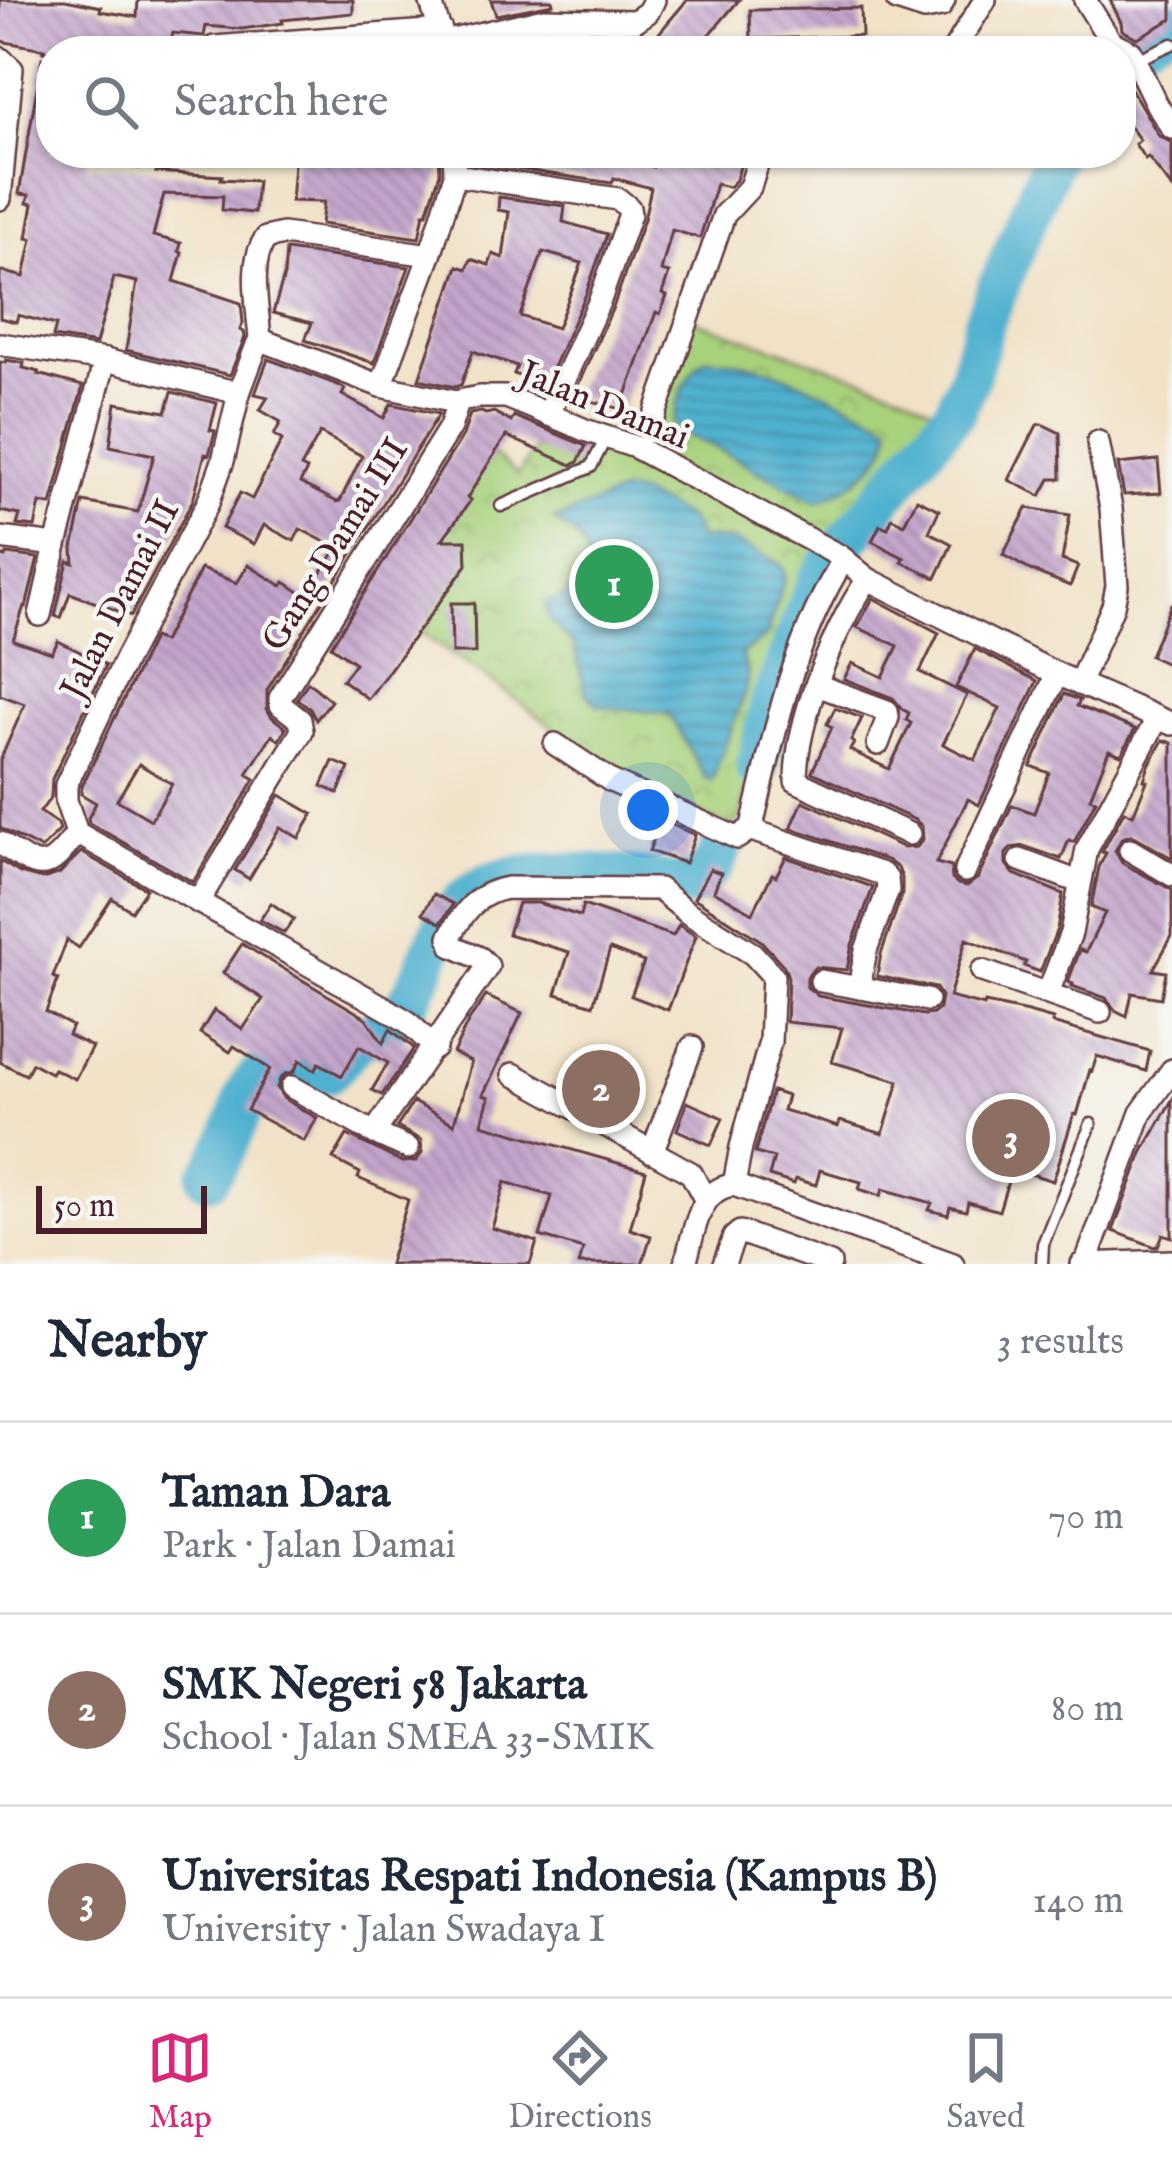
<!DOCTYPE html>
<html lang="en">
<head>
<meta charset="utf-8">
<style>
	:root { --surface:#fff; --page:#f6f6f7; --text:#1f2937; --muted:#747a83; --line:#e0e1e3; --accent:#db2777 }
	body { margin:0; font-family:"IM FELL English",serif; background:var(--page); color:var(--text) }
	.scale { position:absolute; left:36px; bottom:30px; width:171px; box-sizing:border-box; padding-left:12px; border:6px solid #4a1f2b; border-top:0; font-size:33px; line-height:42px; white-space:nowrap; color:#4a1f2b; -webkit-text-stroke:9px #f6f6f2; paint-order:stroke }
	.you { position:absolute; left:648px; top:810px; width:42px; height:42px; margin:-30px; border:9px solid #fff; border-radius:50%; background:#1a73e8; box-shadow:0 0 0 18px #1a73e833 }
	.badge { display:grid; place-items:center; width:78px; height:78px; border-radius:50%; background:var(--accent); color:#fff; font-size:39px; font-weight:700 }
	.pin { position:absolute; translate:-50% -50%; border:6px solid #fff; box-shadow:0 3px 12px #0006 }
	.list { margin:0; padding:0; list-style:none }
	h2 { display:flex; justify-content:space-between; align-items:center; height:156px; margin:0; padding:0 48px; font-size:51px }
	h2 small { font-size:39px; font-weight:400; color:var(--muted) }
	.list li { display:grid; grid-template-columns:78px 1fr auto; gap:36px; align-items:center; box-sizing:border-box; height:192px; padding:0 48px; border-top:3px solid var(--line) }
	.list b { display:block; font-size:45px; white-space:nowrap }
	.list p { margin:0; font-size:39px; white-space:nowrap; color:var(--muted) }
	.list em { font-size:39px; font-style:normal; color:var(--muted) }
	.icon { flex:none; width:66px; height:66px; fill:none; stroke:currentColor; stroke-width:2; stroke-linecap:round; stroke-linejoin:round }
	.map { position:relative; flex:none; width:1172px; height:1264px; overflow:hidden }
	.search { position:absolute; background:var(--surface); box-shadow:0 3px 9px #0004; left:36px; right:36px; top:36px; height:132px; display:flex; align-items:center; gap:30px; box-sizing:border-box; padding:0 42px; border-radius:48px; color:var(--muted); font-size:45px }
	.sheet { height:732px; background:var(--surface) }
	nav { display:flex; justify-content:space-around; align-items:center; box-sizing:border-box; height:168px; border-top:3px solid var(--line); background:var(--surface); font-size:33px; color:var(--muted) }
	nav a { display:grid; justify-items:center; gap:6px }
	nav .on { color:var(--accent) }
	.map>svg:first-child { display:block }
	.park { fill:url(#park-crowns); stroke:#797854; stroke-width:3 }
	.water { fill:url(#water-rules); stroke:#4d687d; stroke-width:3 }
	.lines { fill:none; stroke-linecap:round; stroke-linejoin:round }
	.river { stroke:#50b1cf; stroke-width:42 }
	.building { fill:url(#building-back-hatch); fill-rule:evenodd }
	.service-casing { stroke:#633c42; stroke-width:15 }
	.minor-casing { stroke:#633c42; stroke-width:26 }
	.service { stroke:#fff; stroke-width:10 }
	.minor { stroke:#fff; stroke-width:21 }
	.labels { text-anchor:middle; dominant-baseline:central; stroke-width:9; stroke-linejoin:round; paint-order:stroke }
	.street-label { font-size:36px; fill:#4a1f2b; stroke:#f6f6f2 }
</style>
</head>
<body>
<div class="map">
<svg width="1172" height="1264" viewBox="0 0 1172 1264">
	<defs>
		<pattern id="park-crowns" width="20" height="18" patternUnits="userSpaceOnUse" patternTransform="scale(3)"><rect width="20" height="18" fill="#a8d17c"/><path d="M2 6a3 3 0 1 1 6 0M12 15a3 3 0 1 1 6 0" fill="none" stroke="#92b36b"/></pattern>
		<pattern id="water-rules" width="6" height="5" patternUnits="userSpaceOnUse" patternTransform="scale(3)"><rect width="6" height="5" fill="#50b1cf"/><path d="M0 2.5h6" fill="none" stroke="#448fa8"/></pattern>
		<pattern id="building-back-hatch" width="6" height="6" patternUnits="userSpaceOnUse" patternTransform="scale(3)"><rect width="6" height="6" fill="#c4a6cc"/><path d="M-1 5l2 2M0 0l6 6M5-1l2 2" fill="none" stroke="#a187a6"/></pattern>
	</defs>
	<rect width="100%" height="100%" fill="#f6f6f2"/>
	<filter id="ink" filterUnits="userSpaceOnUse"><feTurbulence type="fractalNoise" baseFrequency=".00833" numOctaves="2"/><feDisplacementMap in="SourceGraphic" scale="24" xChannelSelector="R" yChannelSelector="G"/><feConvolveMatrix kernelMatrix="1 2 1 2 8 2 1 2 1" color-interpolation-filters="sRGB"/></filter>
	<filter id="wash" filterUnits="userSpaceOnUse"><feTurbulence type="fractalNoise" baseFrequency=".004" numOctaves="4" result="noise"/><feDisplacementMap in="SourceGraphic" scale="48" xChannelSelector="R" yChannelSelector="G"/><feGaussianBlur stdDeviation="2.7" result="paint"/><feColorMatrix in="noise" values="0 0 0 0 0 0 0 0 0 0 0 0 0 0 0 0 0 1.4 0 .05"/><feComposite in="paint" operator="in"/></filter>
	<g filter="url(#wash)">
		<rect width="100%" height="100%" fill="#f1e2c7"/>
		<polygon class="park" points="690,319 906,393 944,416 819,570 770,692 739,822 728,827 615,774 487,678 422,634 433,617 408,597 432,550 493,454 518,475 537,445 574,459 588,435 641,458"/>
		<g class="water">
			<path d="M 708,358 C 771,361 833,397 889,423 C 898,454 844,496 815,501 L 718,449 L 680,432 L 673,424 C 676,402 688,368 708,358 Z"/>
			<path d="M 623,492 L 639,494 L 688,518 L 699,538 L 733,541 L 777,562 L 784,570 L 785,577 L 766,637 L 741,654 L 748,673 L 746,689 L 712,781 L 706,779 L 669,714 L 597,705 L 585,691 L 574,645 L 550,621 L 544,603 C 576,597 602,569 577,538 C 571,529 561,526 554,520 Z"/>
		</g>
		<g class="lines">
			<g class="river">
				<polyline points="1120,51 1172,22"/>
				<polyline points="757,768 771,703 818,581 843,546 955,411 968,379 985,319 1055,153"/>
				<path d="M 208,1178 C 219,1162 228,1145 235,1127 C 244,1106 244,1079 269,1072 C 288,1068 309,1074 327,1073 C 338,1066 343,1055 352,1046 C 367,1031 390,1026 403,1009 C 433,969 436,903 490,884 C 530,869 594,874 637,877 C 655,879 672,886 691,887 L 714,864 L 722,847"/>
			</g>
		</g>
		<g id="blocks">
			<g class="building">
				<polygon points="0,0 65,0 101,7 100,11 137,17 138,0 353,0 353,13 282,20 283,23 242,29 206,26 204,36 173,33 168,51 43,51 44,49 0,41"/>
				<polygon points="491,0 552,0 553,4 496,15"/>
				<polygon points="687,0 739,0 705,40 688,40 687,51 644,51"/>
				<polygon points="1110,0 1172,0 1172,19 1137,38 1122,30 1121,22"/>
				<polygon points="861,8 862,36 751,39 750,10"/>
				<polygon points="42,58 51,59 51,153 87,153 85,165 157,169 156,172 222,176 221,179 257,181 254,213 222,210 223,196 164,194 153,236 181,243 179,251 182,253 174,281 241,303 243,323 240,330 244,332 245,337 230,375 126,350 137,282 114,277 96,344 53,337 56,325 18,315 16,322 0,318 0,271 24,277 32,239 27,238 33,204 27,203 29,195 19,194"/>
				<polygon points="1121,72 1159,136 1172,143 1172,188 1148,157 1145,159 1135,144 1140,140 1121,115"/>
				<polygon points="295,153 439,153 440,173 427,213 424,213 419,238 321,224 324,202 291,201"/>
				<polygon points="469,153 533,153 564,157 564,154 598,158 599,153 620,153 619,158 653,167 656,153 744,153 736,180 729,187 716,184 700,238 672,230 661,271 669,273 662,294 667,296 660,314 656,312 621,409 573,396 614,305 644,219 651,188 614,178 612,183 469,162"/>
				<path d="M 499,197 L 565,206 L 563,222 L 607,234 L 586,294 L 544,387 L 514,374 L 517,366 L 473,351 L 461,385 L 455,387 L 419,379 L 458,266 L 467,269 L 471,259 L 489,265 L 493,254 L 503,258 L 509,212 L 498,210 ZM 543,252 L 582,263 L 557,328 L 520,316 Z"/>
				<polygon points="286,250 409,267 374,363 305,340 312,323 273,313 284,276"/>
				<path d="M 268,359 L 338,385 L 345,389 L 342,395 L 384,418 L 391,404 L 439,414 L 267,690 L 267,709 L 272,717 L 286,728 L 279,740 L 272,735 L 247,774 L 255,779 L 193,882 L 89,823 L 88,818 L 96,803 L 81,794 L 81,788 L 153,638 L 163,642 L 201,569 L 237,583 L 248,565 L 282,586 L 285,582 L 306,596 L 337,548 L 300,529 L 294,541 L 264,525 L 254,544 L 222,528 L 240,493 L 252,499 L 282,440 L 274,435 L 281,422 L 260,410 L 268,397 L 255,394 ZM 320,433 L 362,456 L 340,501 L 337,502 L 300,483 L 307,470 L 301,467 ZM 139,764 L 172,784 L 151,820 L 117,800 Z"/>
				<polygon points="6,360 24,363 23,368 39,372 38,374 83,386 51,505 40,503 35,527 17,525 20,515 0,511 0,362 6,363"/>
				<polygon points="172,392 217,403 210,430 215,431 209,455 205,454 193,500 131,616 70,593 61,618 55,616 68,561 74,563 73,548 83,502 138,512 154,455 110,446 116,403 166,412"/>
				<polygon points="481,412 486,414 494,412 511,422 514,416 586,446 578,462 572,465 506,436 467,498 471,500 442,540 466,540 467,565 368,699 342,680 355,663 331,646 463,435 470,414"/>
				<polygon points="1042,424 1060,433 1061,479 1050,479 1041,496 1009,480 1037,425"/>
				<polygon points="1158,460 1161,493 1124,495 1118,464"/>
				<polygon points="917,499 939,510 929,532 952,544 936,578 902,562 904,558 872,541 880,525 888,528 892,518 904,524"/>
				<polygon points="1027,508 1070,515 1062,560 1078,566 1070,586 1030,570 1003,555"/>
				<polygon points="7,554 38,558 26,607 24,606 13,640 52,653 58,641 106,665 52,779 51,797 40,812 58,824 60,830 41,849 0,828 0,760 25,704 0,695 0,555 6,557"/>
				<polygon points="873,598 939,633 920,672 967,695 943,744 975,760 1000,708 956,687 975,649 1037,681 979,805 968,799 936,863 951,867 952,879 958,884 967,886 978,878 1012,805 1034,813 1049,773 1031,766 1064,694 1080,700 1077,706 1135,729 1121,755 1109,750 1090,798 1096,800 1074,842 1069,840 1061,859 1024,846 1011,848 1006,854 1006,864 1014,874 1063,894 1057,929 1040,972 1024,966 1026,962 966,939 949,997 984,1006 985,1003 1028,1012 1053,1019 1052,1023 1150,1051 1146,1071 1097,1056 1092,1071 1090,1070 1077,1115 1074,1114 1053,1181 1012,1168 999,1211 968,1202 966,1211 950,1207 948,1215 929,1210 932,1203 883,1189 881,1196 859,1189 861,1182 820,1170 816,1185 796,1179 794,1184 769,1176 774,1158 755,1153 772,1091 787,1096 783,1110 838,1127 840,1121 883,1134 899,1081 832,1062 842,1028 786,1022 788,977 784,966 761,941 694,898 710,869 721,873 714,891 753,913 772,874 776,876 786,857 873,887 852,945 847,970 815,967 807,977 807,987 818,996 924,1015 933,1014 939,1009 941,996 936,988 877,976 881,954 902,894 902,878 898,868 887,860 791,828 803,801 904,848 917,847 923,839 922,826 915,820 812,772 832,727 827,724 835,708 862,718 851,741 854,743 850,750 889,769 911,723 906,720 909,713 902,709 893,698 844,679 852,663 883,677 898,646 857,627"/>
				<polygon points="451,603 474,603 475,653 452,653"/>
				<polygon points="1171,604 1172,604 1172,666 1150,656"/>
				<polygon points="308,682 331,701 316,720 310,709 297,699"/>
				<polygon points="1163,740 1172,743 1172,858 1131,835 1122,838 1115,851 1122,863 1172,890 1172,936 1153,970 1166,972 1161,998 1132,993 1127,1016 1115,1010 1106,998 1072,986 1073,984 1068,982 1080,950 1086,952 1105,913 1091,907 1099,867 1106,853 1102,852 1124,811 1133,815 1147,781 1144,780 1149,765"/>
				<polygon points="333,761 349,768 338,793 322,786"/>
				<polygon points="280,795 313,814 299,838 280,827 249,879 235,870"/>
				<polygon points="661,820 695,835 685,863 649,851"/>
				<polygon points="81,852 146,889 131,911 112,898 79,948 67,940 53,977 58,979 46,1012 72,1026 68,1035 92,1047 75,1079 54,1069 51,1073 32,1063 26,1075 0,1062 0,861 20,873 42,879 59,874"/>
				<polygon points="434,894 453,904 441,923 423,913"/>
				<polygon points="271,903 294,919 284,933 260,920"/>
				<polygon points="518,903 538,903 580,916 583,905 673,936 679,925 696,936 668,1010 631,996 644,962 610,949 593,1005 556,994 569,952 508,934"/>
				<polygon points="242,944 366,1018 383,1043 390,1029 414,1048 382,1095 372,1090 388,1063 359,1046 342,1076 319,1063 315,1070 300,1060 294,1072 285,1074 280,1079 277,1088 284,1099 317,1118 304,1141 247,1110 270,1069 234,1046 230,1052 200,1033 214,1010 243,1029 263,999 223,973"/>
				<polygon points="486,996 522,1013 483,1095 489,1097 482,1124 646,1171 630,1229 651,1236 642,1264 579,1264 583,1249 540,1236 552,1196 505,1182 492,1228 537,1242 530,1264 389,1264 408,1200 358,1178 360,1173 333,1159 347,1135 402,1162 416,1161 422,1153 421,1140 397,1127 413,1102 454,1124 471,1062 453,1053 468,1022"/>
				<polygon points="1172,1100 1172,1237 1163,1234 1158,1246 1155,1247 1113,1231 1142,1153"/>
				<polygon points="687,1102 723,1118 711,1145 677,1130"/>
			</g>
		</g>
	</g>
	<g filter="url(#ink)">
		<use href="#blocks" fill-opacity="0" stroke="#633c42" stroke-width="3"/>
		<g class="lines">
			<defs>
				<g id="service">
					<polyline points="1136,60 1172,44"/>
					<polyline points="501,506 591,467 607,436"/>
					<polyline points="1042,1264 1043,1244 1091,1124"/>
				</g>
				<g id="minor">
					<polyline points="430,0 443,39"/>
					<polyline points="897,0 925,9 941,6 944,0"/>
					<polyline points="1085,0 1111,42 1131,52 1157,105 1172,128"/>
					<polyline points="444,42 544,19 635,21 648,12 654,0"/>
					<polyline points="214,47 441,30"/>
					<polyline points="953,51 985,0"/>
					<polyline points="0,58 12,69 0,199"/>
					<polyline points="455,175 618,199 629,208 630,214 600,300 548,415"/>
					<path d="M 260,342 C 259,312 247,262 266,238 L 283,234 L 430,255"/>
					<polyline points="0,344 105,360 239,393 257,345 264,341 381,386 455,402 479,397 506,397 531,407 585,430 635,447 840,556 868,579 1057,674 1172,724"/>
					<polyline points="381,386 430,255 455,175 454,153"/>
					<polyline points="649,432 724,215 750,187 761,153"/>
					<polyline points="0,538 56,545 105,360"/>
					<path d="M 844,559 C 794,638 774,733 753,822 L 757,832 L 882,874 L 887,879 L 888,890 L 866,950 L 859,988"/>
					<path d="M 868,579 C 834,628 796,721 796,781 L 909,834"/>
					<polyline points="40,615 56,545"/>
					<polyline points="1079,684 1113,606 1117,586 1111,508 1098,442"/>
					<polyline points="817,685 887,711 888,717 878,744"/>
					<polyline points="555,744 611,781 737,838 753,827"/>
					<polyline points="77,833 66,801 66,785 126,658 208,503 223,461 239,393"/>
					<polyline points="77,833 387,1009 408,1022 435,1048"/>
					<path d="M 0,843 C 42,872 46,874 77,833"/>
					<polyline points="1130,850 1172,875"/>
					<polyline points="1020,860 1079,882"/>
					<polyline points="965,871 1057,674"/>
					<polyline points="198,902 302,731 300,720 281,705 280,698 450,427 456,409 455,402"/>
					<polyline points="982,971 1100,1012"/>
					<polyline points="821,981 927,1000"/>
					<polyline points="1048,993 1071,933 1087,849 1157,719"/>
					<polyline points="513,1074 691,1173 705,1199"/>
					<polyline points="292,1087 374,1133 408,1148"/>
					<path d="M 374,1133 L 488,966 L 480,958 L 453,946 L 450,937 C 464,911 477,893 507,888 L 659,889 L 688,913 L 753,954 L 773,976 L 770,1042 L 741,1147 L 734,1185"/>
					<polyline points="652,1152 692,1047"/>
					<polyline points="1086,1262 1141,1113 1172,1070"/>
					<path d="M 685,1264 C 694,1235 697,1188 734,1185 L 953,1264"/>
					<polyline points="724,1264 734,1237 740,1232 830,1264"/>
					<polyline points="1082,1264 1172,1261"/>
				</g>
			</defs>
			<use href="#service" class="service-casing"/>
			<use href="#minor" class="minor-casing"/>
			<use href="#service" class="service"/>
			<use href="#minor" class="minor"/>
		</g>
	</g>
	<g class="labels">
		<g class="street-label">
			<text transform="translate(604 406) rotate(22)">Jalan Damai</text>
			<text transform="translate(336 545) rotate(-58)">Gang Damai III</text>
			<text transform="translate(121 600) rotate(-63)">Jalan Damai II</text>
		</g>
	</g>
</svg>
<div class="scale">50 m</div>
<div class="you"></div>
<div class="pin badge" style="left:614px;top:584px;background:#2e9e5b">1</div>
<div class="pin badge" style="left:601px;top:1089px;background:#8d6e63">2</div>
<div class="pin badge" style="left:1011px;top:1138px;background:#8d6e63">3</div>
<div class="search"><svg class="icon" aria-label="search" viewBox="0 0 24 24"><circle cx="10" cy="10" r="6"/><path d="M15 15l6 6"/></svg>Search here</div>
</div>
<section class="sheet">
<h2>Nearby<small>3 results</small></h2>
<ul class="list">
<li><span class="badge" style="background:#2e9e5b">1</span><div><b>Taman Dara</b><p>Park · Jalan Damai</p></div><em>70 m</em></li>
<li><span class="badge" style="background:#8d6e63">2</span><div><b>SMK Negeri 58 Jakarta</b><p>School · Jalan SMEA 33-SMIK</p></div><em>80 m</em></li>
<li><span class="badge" style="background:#8d6e63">3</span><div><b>Universitas Respati Indonesia (Kampus B)</b><p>University · Jalan Swadaya I</p></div><em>140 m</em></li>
</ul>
</section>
<nav>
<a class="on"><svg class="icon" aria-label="map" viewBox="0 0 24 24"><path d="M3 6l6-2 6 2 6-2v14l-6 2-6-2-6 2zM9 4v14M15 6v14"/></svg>Map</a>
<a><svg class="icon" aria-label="directions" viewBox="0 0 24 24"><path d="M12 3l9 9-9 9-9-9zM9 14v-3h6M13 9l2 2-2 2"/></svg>Directions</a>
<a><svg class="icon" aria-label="saved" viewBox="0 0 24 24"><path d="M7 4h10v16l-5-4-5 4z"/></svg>Saved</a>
</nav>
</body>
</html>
